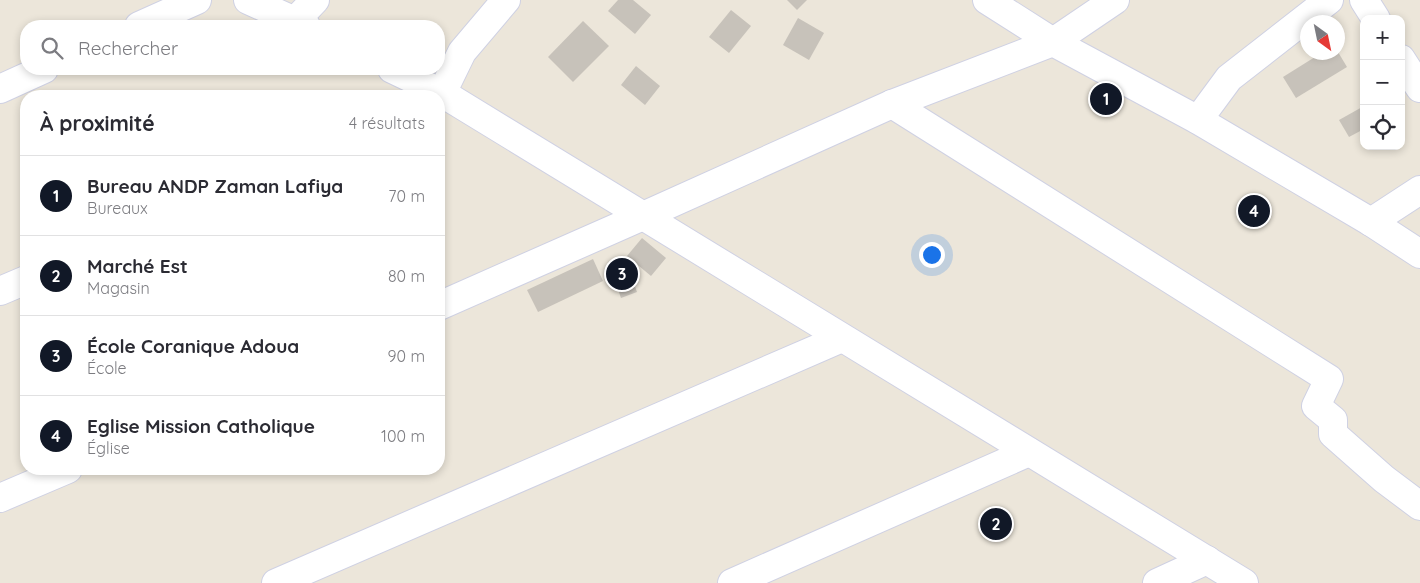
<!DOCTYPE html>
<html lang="fr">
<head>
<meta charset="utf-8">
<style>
	:root { --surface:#fff; --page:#f7f7f7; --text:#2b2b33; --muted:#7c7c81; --line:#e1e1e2; --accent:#111827 }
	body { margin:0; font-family:Quicksand,sans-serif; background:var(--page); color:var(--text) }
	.controls { position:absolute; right:15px; top:15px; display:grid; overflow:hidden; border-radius:10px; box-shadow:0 2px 8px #0003 }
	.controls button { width:45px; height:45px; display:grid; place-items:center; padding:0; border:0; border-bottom:1px solid var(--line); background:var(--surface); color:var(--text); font:25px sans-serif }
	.compass { position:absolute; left:1300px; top:15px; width:45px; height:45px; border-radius:50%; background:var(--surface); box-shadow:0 2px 8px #0003; rotate:147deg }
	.you { position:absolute; left:931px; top:254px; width:18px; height:18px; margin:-12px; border:4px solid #fff; border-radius:50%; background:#1a73e8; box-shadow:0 0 0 8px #1a73e833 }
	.badge { display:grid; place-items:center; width:32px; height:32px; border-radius:50%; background:var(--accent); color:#fff; font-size:16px; font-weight:700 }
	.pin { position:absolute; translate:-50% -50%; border:2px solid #fff; box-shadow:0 1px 5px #0006 }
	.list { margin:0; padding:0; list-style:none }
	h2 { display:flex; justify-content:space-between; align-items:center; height:65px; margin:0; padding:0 20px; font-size:21px }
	h2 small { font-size:16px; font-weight:400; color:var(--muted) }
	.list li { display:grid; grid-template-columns:32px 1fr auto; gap:15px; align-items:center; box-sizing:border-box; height:80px; padding:0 20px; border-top:1px solid var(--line) }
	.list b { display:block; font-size:19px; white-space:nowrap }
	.list p { margin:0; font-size:16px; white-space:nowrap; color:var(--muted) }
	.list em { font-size:16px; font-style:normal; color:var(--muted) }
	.icon { flex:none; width:28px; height:28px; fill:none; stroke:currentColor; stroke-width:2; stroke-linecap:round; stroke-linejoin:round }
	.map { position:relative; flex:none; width:1420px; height:583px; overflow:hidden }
	.search { position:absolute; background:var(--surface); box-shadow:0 2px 8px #0003; left:20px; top:20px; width:425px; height:55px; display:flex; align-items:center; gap:12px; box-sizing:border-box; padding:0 18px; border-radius:20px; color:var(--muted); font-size:19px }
	.panel { position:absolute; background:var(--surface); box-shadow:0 2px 8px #0003; left:20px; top:90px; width:425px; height:385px; border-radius:20px }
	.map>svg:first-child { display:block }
	.building { fill:#c7c2ba }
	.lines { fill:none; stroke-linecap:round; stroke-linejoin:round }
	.minor-casing { stroke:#cfd1e3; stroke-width:30 }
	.minor { stroke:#fff; stroke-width:28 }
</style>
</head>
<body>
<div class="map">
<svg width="1420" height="583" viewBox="0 0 1420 583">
	<rect width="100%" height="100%" fill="#ece6da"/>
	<g class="building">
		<polygon points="618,0 633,0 651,15 635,34 608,11"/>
		<polygon points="787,0 807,0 797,10"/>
		<polygon points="731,10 751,26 729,53 709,37"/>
		<polygon points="798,18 824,33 809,60 783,45"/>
		<polygon points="583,21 609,46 573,82 548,57"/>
		<polygon points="1323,52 1338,52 1347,67 1296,98 1283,77"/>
		<polygon points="636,66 660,86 645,105 621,85"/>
		<polygon points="1364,106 1364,129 1349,137 1339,120"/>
		<polygon points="642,238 666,258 651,276 627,256"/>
		<polygon points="624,256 637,292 621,298 608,262"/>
		<polygon points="593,259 603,281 538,312 527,290"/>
	</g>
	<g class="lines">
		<defs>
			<g id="minor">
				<polyline points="248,0 306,26"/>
				<polyline points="987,0 1053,42 1198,120 1371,222 1420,254"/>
				<polyline points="1364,0 1376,19"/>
				<polyline points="295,21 315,0"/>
				<polyline points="139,26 197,0"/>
				<polyline points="1401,59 1420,88"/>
				<polyline points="392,69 442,93 1244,583"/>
				<polyline points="0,89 44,69"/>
				<polyline points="436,96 442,93 462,52 506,0"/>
				<polyline points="892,104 1329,379 1316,406 1333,420 1333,434 1384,479 1420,506"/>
				<polyline points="1198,120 1229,78 1329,0"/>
				<polyline points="1371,222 1420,190"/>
				<polyline points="0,291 26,280"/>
				<polyline points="439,306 643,216 892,104 1053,42 1115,0"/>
				<polyline points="0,498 68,469"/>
				<polyline points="276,583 842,338"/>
				<polyline points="732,583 1029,452"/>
				<polyline points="1157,583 1207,560"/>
			</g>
		</defs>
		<use href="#minor" class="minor-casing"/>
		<use href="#minor" class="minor"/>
	</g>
</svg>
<div class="controls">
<button>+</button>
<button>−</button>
<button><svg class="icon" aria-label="locate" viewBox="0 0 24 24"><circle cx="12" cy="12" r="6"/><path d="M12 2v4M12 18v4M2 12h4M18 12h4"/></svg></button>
</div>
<svg class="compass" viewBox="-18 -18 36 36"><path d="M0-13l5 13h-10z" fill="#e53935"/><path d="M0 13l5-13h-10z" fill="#7c7c81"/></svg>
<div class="you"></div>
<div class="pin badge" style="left:1106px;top:99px">1</div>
<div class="pin badge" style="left:996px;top:524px">2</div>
<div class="pin badge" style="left:622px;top:274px">3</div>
<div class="pin badge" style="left:1254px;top:211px">4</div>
<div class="search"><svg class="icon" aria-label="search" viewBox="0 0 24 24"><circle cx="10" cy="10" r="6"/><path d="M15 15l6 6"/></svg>Rechercher</div>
<section class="panel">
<h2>À proximité<small>4 résultats</small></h2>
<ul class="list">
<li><span class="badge">1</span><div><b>Bureau ANDP Zaman Lafiya</b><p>Bureaux</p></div><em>70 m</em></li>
<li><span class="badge">2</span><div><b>Marché Est</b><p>Magasin</p></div><em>80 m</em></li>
<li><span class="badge">3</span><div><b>École Coranique Adoua</b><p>École</p></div><em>90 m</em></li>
<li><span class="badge">4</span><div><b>Eglise Mission Catholique</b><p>Église</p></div><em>100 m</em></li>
</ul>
</section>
</div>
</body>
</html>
